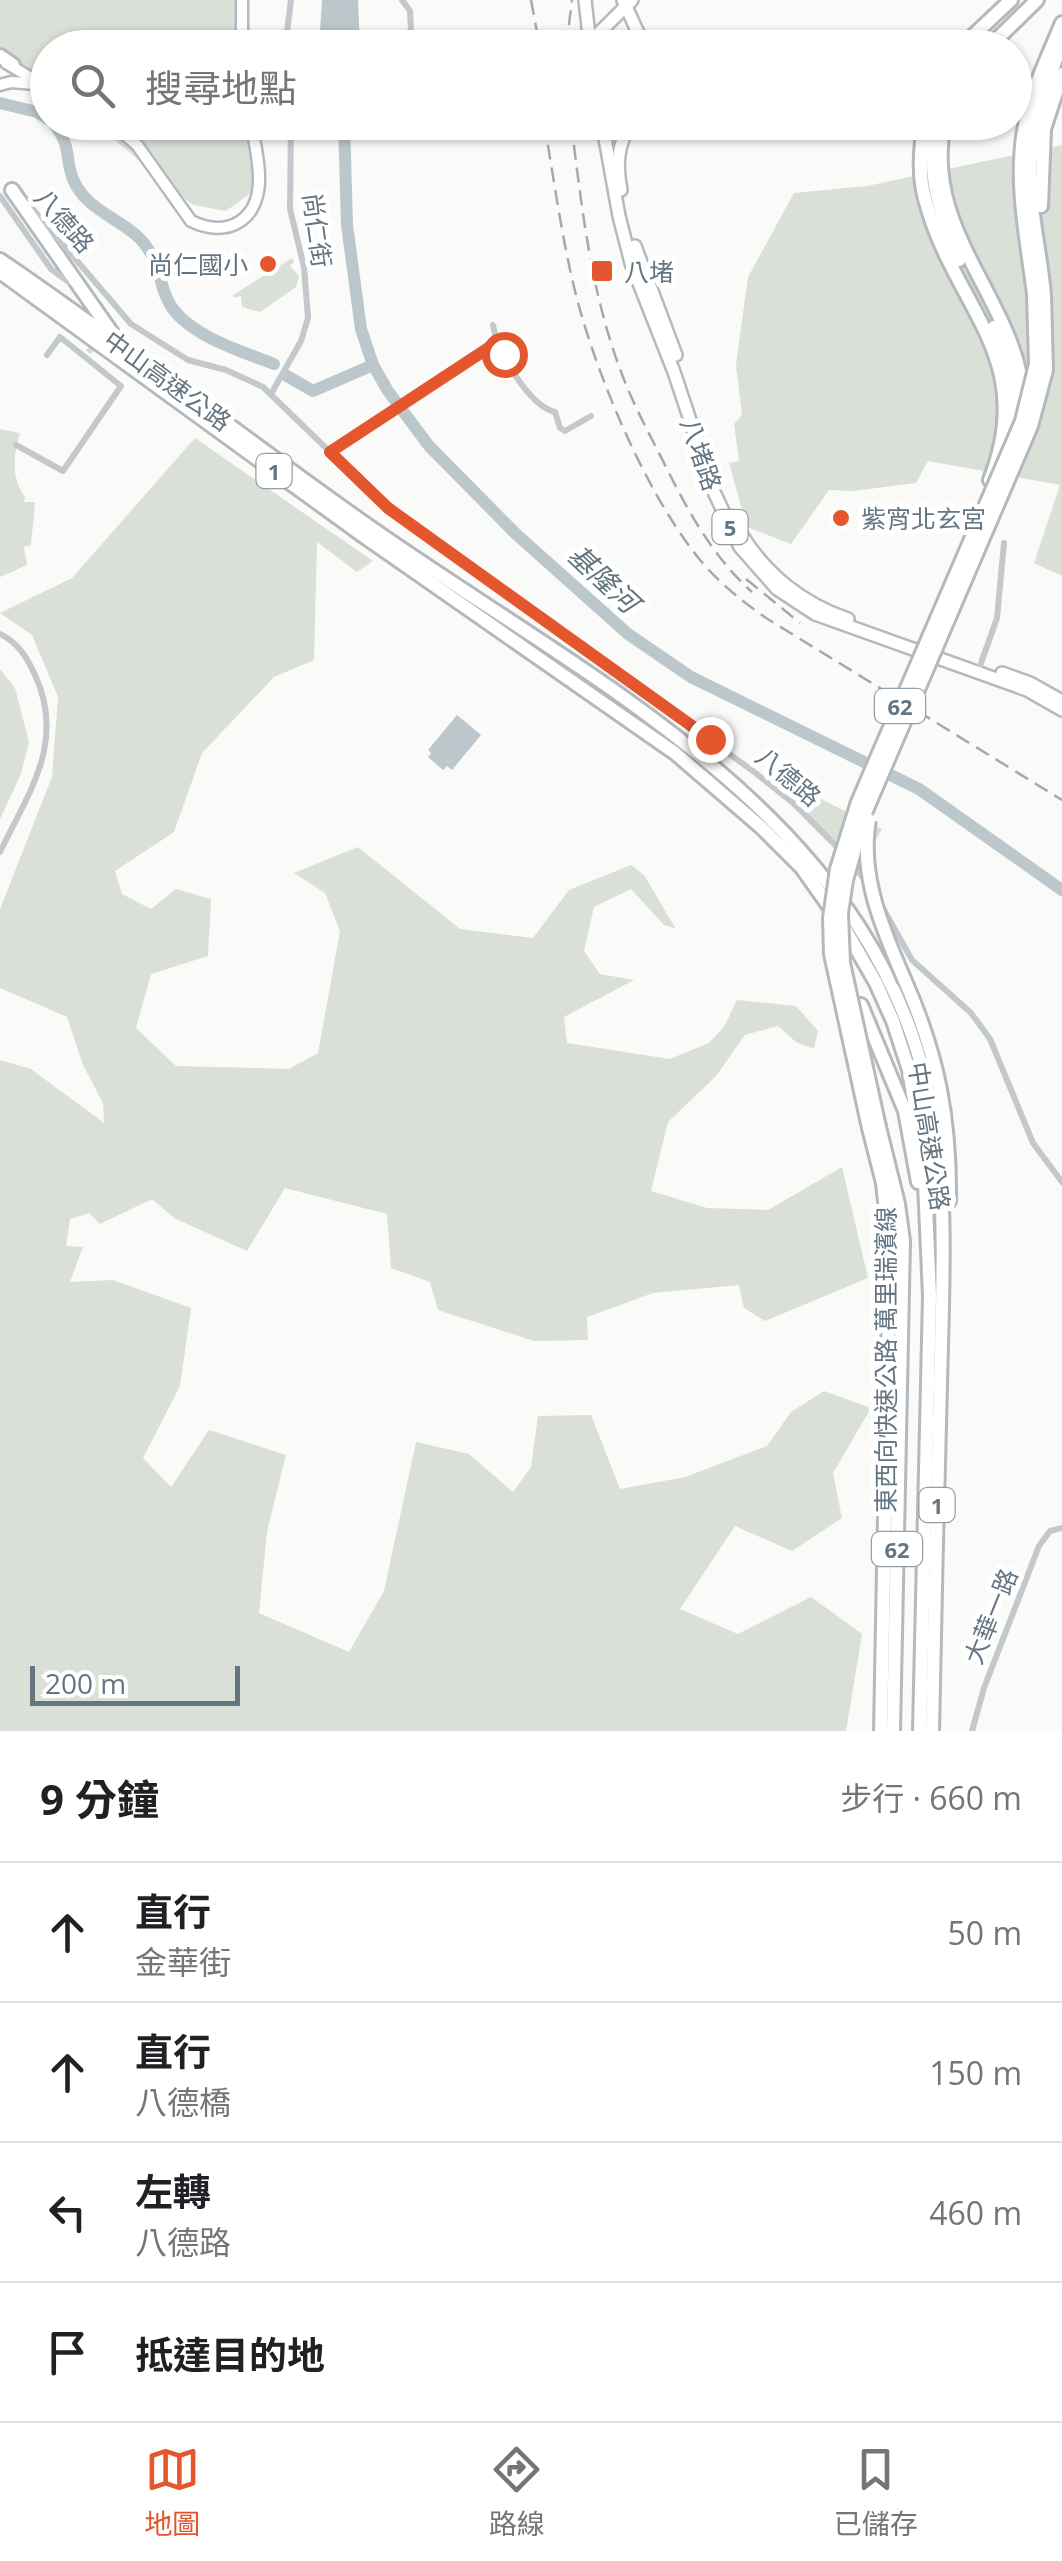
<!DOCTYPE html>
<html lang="zh-TW">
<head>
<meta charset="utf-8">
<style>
	:root { --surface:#fff; --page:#f6f6f6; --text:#202124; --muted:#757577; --line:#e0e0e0; --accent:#e4572e }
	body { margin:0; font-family:"Open Sans","Noto Sans TC",sans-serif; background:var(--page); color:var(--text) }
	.scale { position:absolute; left:30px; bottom:25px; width:210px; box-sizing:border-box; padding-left:10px; border:5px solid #657683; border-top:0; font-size:28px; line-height:35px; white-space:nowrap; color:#657683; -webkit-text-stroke:8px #fff; paint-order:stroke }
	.stop { position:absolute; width:30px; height:30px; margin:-22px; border:8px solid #e4572e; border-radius:50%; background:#fff }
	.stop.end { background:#e4572e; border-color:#fff; box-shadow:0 2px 10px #0008 }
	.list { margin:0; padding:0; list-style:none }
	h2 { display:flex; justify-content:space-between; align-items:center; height:130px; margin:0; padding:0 40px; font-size:42px }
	h2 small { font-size:32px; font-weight:400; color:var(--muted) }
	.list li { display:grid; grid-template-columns:65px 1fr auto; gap:30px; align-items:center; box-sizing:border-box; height:140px; padding:0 40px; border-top:2px solid var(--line) }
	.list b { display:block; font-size:38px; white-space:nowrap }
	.list p { margin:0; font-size:32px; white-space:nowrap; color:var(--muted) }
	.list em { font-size:32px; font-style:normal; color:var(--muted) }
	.icon { flex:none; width:55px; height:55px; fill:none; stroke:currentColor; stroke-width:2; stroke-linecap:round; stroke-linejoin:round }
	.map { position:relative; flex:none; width:1062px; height:1731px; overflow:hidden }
	.search { position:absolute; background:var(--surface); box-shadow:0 2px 8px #0004; left:30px; right:30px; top:30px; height:110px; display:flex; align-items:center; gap:25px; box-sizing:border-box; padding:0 35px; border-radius:55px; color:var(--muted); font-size:38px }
	.sheet { height:690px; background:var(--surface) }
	nav { display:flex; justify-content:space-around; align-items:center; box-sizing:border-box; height:140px; border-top:2px solid var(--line); background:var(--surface); font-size:28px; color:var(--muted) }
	nav a { display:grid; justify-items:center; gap:5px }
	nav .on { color:var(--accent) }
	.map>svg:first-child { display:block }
	.green { fill:#dadfd7 }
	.water { fill:#bbc7cb }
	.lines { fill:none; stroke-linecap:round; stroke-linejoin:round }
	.river { stroke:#bbc7cb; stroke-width:12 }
	.street-tunnel { stroke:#d5d9db; stroke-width:6; stroke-dasharray:6 3; stroke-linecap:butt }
	.secondary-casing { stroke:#b3babf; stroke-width:15 }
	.primary-casing { stroke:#b5babe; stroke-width:16 }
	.highway-casing { stroke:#b4b9bd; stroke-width:18 }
	.street { stroke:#c3c8cc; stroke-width:6 }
	.secondary { stroke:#fff; stroke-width:10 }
	.primary { stroke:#fff; stroke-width:11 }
	.highway { stroke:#fff; stroke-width:12 }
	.rail { stroke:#a2aab0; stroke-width:2.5; stroke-dasharray:15 8; stroke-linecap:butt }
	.highway-bridge-casing { stroke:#b4b9bd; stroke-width:18; stroke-linecap:butt }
	.highway-bridge { stroke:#fff; stroke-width:12 }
	.route { stroke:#e4572e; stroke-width:12 }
	.poi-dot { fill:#e4572e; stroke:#fff; stroke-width:4 }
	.labels { text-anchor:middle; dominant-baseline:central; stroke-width:10; stroke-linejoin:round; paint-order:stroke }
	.shield { fill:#fff; stroke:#939fa8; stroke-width:2.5 }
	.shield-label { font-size:22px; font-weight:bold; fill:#657683 }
	.street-label { font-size:25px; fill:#657683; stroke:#fff }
	.poi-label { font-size:25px; fill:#657683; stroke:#fff; text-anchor:start }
	.water-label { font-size:28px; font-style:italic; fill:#60757c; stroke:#fff }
</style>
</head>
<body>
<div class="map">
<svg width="1062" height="1731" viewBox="0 0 1062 1731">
	<rect width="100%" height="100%" fill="#fafaf8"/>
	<g class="green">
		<polygon points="0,0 238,0 235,22 239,47 48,48 47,88 0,52"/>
		<polygon points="94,123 251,123 257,165 252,192 226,211 193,205"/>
		<polygon points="1062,145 1062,576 1034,563 1060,485 928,461 916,483 853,491 829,490 791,544 747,527 729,463 739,461 734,424 742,415 736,365 748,277 794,193 867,186"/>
		<polygon points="292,258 294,262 290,266 299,276 296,287 260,312 242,307 241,296 235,298 233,295"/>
		<path d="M 0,429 L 20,433 C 13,456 11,477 25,497 L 24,502 L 35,502 L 31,545 L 24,547 L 27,565 L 0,577 Z"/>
		<polygon points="195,438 373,561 357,572 317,542 314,660 274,677 202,753 174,832 115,871 122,894 151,909 176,889 211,899 208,956 151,974 136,1028 176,1066 289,1069 318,1053 340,931 325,893 294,873 358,847 460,929 533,938 569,890 631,865 644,875 676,929 664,925 631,889 594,907 584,951 600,974 634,980 564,1017 567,1043 670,1059 709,1043 724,1027 737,1000 796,1006 818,1031 814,1049 796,1042 778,1026 745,1035 716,1076 668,1122 651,1191 707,1208 768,1210 842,1167 868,1278 765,1321 744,1308 739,1285 653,1293 587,1317 588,1340 534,1341 438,1310 430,1282 391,1268 387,1214 285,1188 247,1251 174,1218 152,1199 100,1224 89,1213 70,1219 66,1246 83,1247 70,1282 113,1280 191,1308 180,1386 143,1458 171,1487 209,1430 286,1455 267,1532 259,1613 349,1652 384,1591 416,1442 469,1454 513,1492 531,1467 538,1416 591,1415 620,1489 685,1477 767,1446 791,1412 824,1391 871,1408 833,1473 842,1518 792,1551 735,1526 680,1609 738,1634 811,1597 862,1634 846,1731 0,1731 0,1060 31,1069 104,1123 103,1103 83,1065 67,1017 0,988 0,909 52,777 58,697 32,635 0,613 72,578"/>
		<polygon points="0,669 15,688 29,742 21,774 0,819"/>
		<polygon points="792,785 882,829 858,871 788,793"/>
	</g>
	<g class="water">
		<polygon points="322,0 358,0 360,47 319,47"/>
		<polygon points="457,715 481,735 452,770 447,766 443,770 428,757 431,753 428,750"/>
	</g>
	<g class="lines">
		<g class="river">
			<polyline points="0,103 37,112 48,119"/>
			<path d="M 53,122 C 73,149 64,156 73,179 C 84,207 115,217 136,235 C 163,259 157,288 173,309 C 194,337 243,352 274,364"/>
			<polyline points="344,122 347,225 361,329 373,365 388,391 429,446 516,534 628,634 691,677 919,789 1062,890"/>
			<polyline points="287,376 313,391 373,365"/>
		</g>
		<polyline class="street-tunnel" points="88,352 99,341"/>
		<defs>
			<g id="secondary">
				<polyline points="242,48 242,0"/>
				<polyline points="6,63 48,88"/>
				<polyline points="0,85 11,82 35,84"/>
				<path d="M 110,122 L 137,145 L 191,221 C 228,239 260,220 259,177 C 259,159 254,140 251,122"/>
			</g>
			<g id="primary">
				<polyline points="585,0 590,45"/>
				<polyline points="623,0 645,48"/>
				<polyline points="590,42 632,0"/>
				<polyline points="602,122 619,216 631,263 674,372 714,492 740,547 777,589 815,614 1027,690 1062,710"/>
				<path d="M 621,190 C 616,164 617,145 632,122"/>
				<polyline points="635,246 676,355"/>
				<path d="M 740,532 C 765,574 803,604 848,619"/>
				<polyline points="1002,673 1030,683 1062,701"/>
			</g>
			<g id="highway">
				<polyline points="960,48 1011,0"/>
				<polyline points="988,48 1037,0"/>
				<polyline points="0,56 13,65"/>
				<path d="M 924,122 C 921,149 918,173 925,199 C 953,307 1039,356 990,480"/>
				<path d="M 935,122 C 927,173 939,214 959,260"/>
				<path d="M 944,122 C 921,235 1020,301 1024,405"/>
				<polyline points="12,190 114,336"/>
				<polyline points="1041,206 1044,129 1062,74"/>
				<path d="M 0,260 C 127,346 248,442 374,530 C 585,678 858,808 925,1079 C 950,1179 942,1283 940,1385 C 937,1500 934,1616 932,1731"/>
				<polyline points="0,272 362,535 675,753 762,828 802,868 845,929 876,983 893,1021 909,1070 924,1161 930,1296 920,1731"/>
				<path d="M 1034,294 C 1027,239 1014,180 1025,125 C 1032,89 1048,57 1062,23"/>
				<path d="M 1044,295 C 1041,257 1031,218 1030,180 C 1030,132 1043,88 1062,45"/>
				<path d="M 994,327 C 1012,361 1017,394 1014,433"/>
				<path d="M 905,981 C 938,1056 950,1119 949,1201"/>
				<polyline points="861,1005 905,1111 918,1182"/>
				<polyline points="879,1127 898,1204 903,1241 893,1731"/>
				<polyline points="869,1128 883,1183 890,1247 881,1731"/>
			</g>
		</defs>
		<use href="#secondary" class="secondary-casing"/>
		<use href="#primary" class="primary-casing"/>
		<use href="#highway" class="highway-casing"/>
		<g class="street">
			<polyline points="402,0 410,11 412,48"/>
			<polyline points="285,48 291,0"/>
			<polyline points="414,122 414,125"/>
			<polyline points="0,196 51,269 69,282"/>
			<polyline points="31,207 131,324 188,360 226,370 263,387 388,508 753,771 793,803 843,853"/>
			<path d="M 493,325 C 497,351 529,406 555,412 L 560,428 L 565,431 L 591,416"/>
			<polyline points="271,394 301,341 308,318 304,267 290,209 291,122"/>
			<polyline points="16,445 63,471 121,386 60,337 47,355"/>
			<polyline points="330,452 496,343"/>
			<path d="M 0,634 C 18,643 27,657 35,675 C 66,742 29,792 0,852"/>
			<polyline points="980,666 997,618 1004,543"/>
			<polyline points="851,862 868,884"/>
			<polyline points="880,903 912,960 971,1013 990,1039 1033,1143 1062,1182"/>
			<polyline points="972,1731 984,1688 1039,1546 1050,1531 1062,1528"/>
		</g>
		<use href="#secondary" class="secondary"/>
		<use href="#primary" class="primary"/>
		<use href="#highway" class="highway"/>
		<g class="rail">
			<polyline points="531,0 540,48"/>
			<polyline points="566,48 572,0"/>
			<path d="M 544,122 C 555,185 563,249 580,310 C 602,387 645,488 693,551 C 713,578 739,599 766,618 L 1062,800"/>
			<path d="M 571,122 C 582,209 591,295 623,377 C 635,408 651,437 666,467 C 689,513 714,558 752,592"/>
			<polyline points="746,579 800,623"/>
		</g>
		<defs>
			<g id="highway-bridge">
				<path d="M 869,820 C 859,876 883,930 905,981"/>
				<polyline points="879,1127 843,963 841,913 846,880 865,813 1031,426 1046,370 1044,295"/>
				<polyline points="869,1128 831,954 830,918 837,869 858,802 1022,421 1036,364 1034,294"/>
			</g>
		</defs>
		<use href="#highway-bridge" class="highway-bridge-casing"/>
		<use href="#highway-bridge" class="highway-bridge"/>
	</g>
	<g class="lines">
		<polyline class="route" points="504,354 496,343 330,452 388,508 710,739"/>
	</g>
	<g class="poi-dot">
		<circle cx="268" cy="264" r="10"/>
		<rect x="590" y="259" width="24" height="24" rx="5"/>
		<circle cx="841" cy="518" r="10"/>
	</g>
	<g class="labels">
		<g class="shield">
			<rect x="256.5" y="454" width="35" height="34" rx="8"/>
			<rect x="712.5" y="510" width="35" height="34" rx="8"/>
			<rect x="875" y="689" width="50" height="34" rx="8"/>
			<rect x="919.5" y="1488" width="35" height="34" rx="8"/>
			<rect x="872" y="1532" width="50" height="34" rx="8"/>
		</g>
		<g class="shield-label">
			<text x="274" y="471">1</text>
			<text x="730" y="527">5</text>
			<text x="900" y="706">62</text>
			<text x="937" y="1505">1</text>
			<text x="897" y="1549">62</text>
		</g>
		<g class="street-label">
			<text transform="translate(65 220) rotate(49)">八德路</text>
			<text transform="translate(318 230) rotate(82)">尚仁街</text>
			<text transform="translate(168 380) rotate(36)">中山高速公路</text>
			<text transform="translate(702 454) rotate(71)">八堵路</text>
			<text transform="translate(789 776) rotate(40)">八德路</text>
			<text transform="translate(930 1136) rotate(81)">中山高速公路</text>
			<text transform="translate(885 1360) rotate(-90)">東西向快速公路 萬里瑞濱線</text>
			<text transform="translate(990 1616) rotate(-68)">大華一路</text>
		</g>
		<g class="poi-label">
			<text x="248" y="264" text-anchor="end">尚仁國小</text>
			<text x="624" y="271">八堵</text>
			<text x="861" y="518">紫宵北玄宮</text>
		</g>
		<g class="water-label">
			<text transform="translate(604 578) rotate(43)">基隆河</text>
		</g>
	</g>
</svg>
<div class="scale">200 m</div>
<div class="stop" style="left:504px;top:354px"></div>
<div class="stop end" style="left:710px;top:739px"></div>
<div class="search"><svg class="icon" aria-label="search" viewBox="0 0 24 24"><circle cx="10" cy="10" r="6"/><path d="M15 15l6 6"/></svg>搜尋地點</div>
</div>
<section class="sheet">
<h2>9 分鐘<small>步行 · 660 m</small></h2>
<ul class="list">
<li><svg class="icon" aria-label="ahead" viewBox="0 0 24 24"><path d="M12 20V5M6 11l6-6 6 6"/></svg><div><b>直行</b><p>金華街</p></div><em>50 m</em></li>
<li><svg class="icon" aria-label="ahead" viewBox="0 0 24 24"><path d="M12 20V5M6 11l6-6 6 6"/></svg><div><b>直行</b><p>八德橋</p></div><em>150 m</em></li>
<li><svg class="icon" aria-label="left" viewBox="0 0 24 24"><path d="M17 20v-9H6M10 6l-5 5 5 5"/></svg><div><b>左轉</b><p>八德路</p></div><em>460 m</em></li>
<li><svg class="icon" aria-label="arrive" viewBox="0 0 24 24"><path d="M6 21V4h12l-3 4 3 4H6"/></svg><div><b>抵達目的地</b></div></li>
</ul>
</section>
<nav>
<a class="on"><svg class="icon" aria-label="map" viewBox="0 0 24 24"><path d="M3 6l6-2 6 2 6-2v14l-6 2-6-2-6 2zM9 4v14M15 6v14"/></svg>地圖</a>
<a><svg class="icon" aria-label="directions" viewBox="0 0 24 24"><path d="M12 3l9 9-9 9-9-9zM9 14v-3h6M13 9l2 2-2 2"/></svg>路線</a>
<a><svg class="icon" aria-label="saved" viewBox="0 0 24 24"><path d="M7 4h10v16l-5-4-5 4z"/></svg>已儲存</a>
</nav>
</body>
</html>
